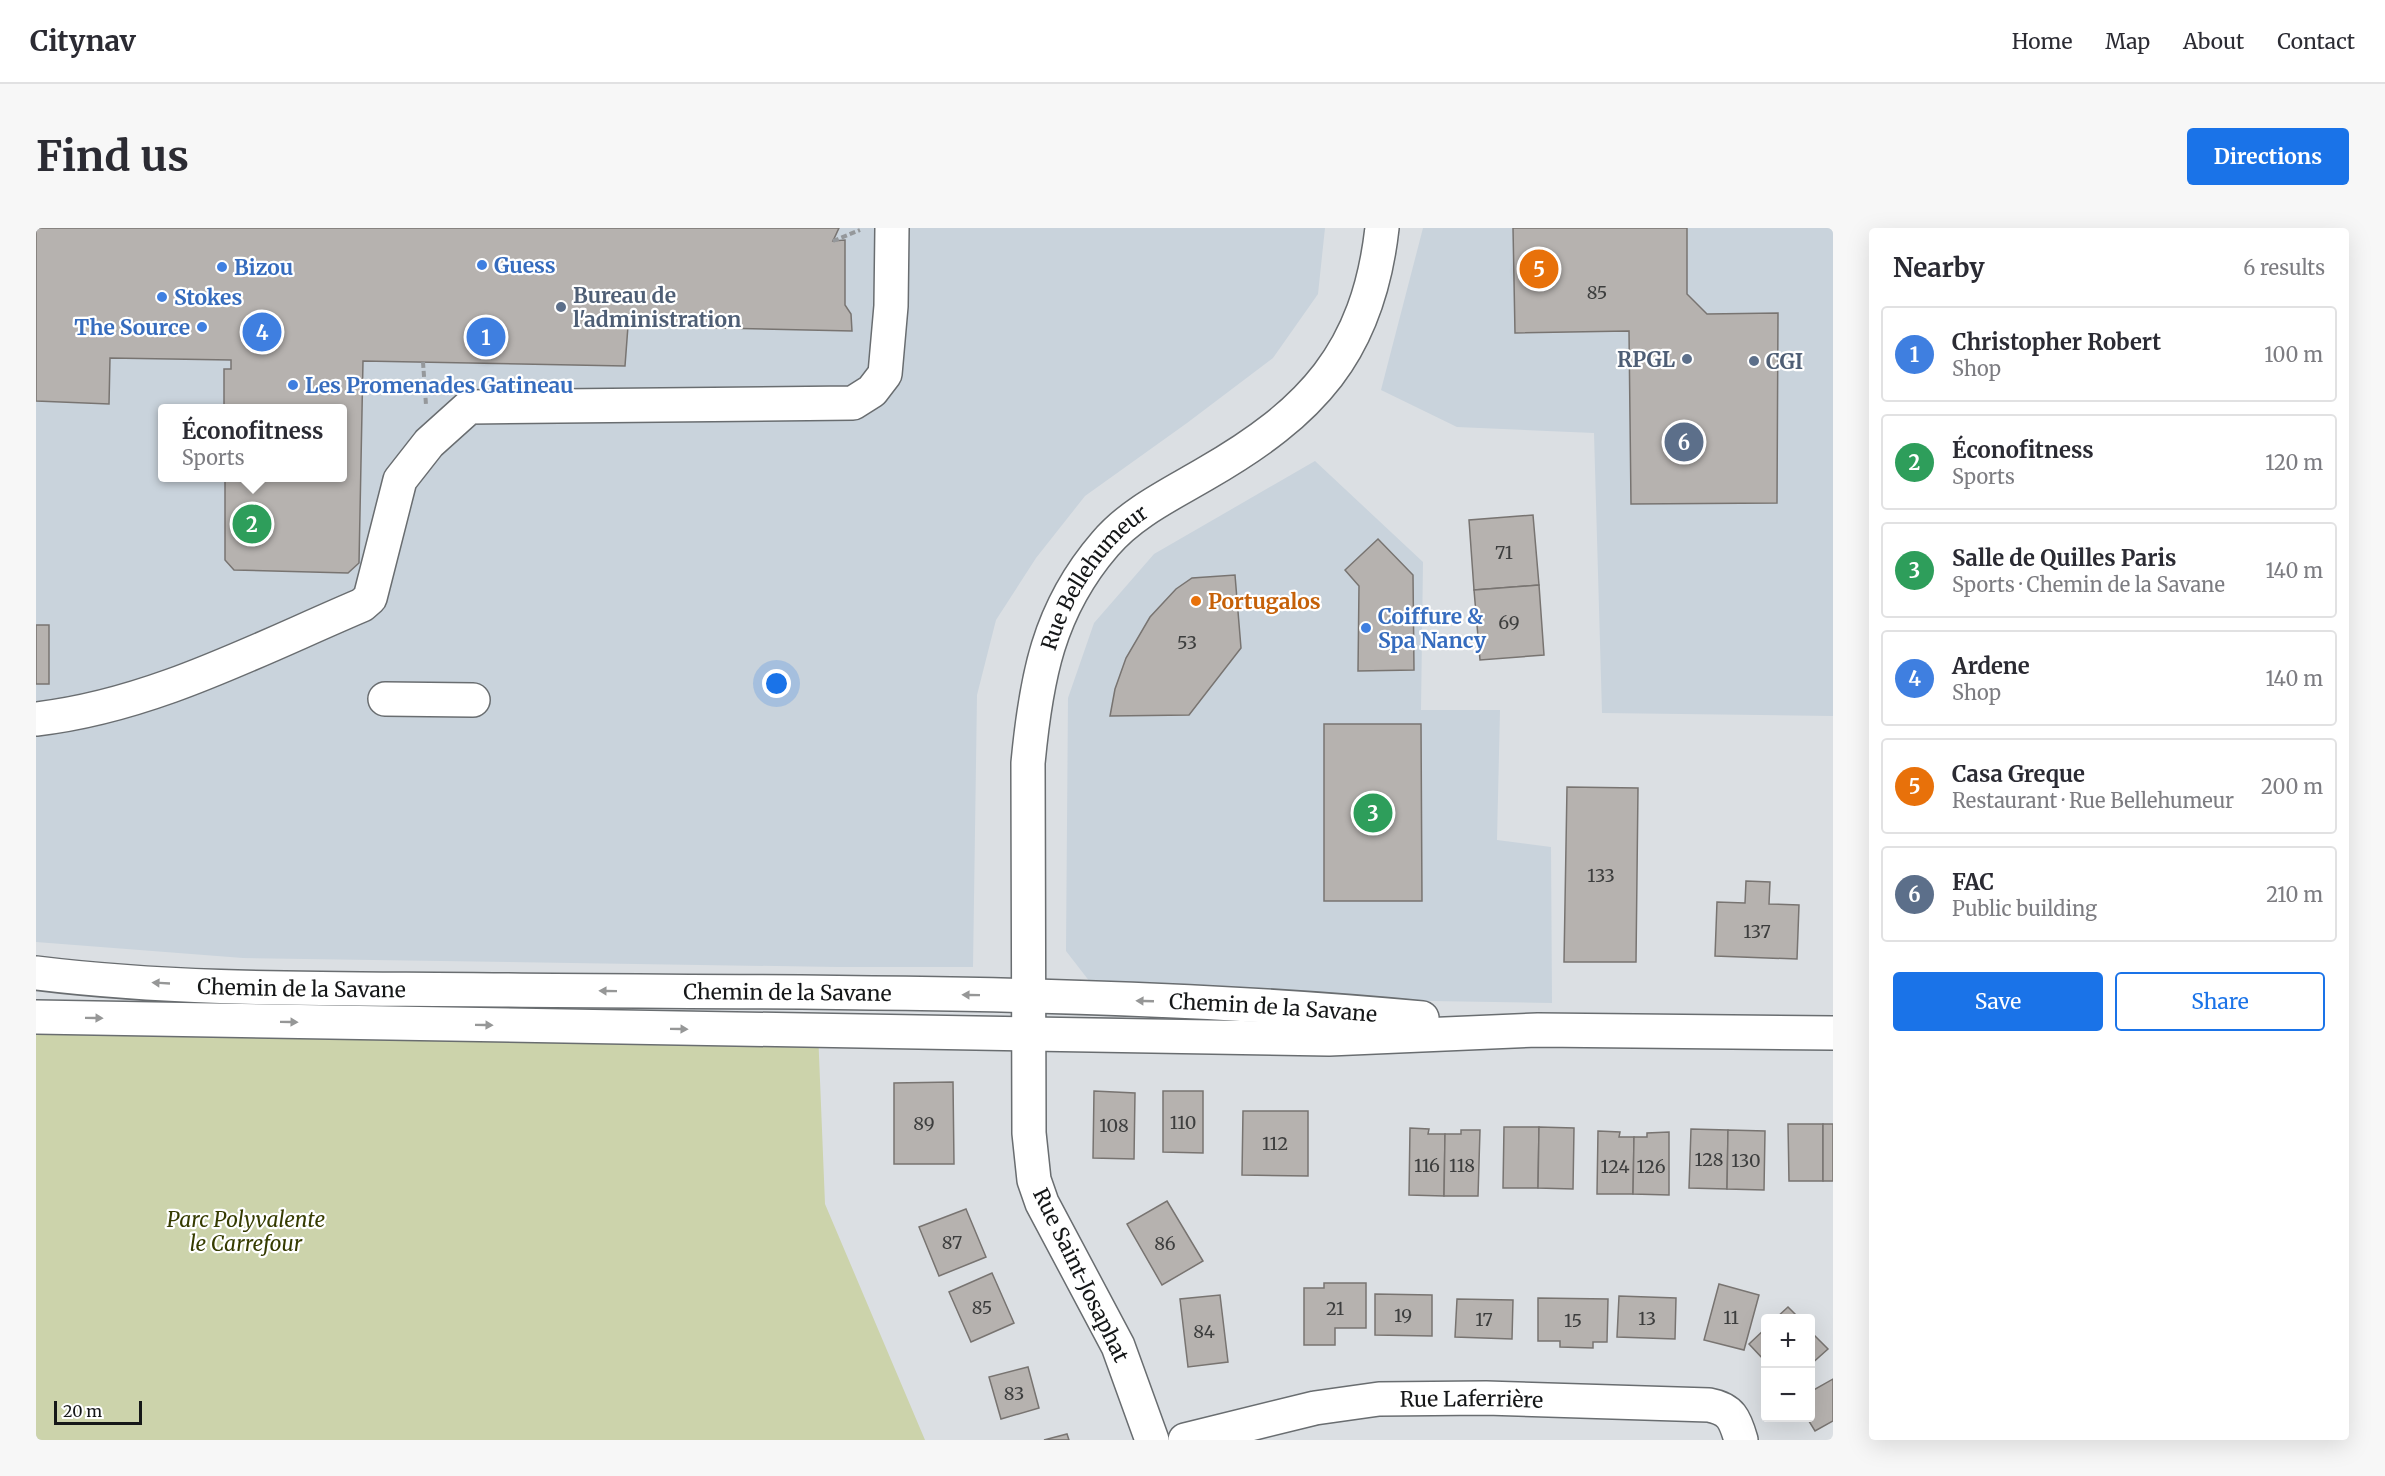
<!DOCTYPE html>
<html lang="en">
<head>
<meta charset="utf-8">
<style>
	:root { --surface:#fff; --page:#f7f7f7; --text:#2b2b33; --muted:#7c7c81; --line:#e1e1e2; --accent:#1a73e8 }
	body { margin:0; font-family:Merriweather,serif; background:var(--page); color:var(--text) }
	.controls { position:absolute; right:18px; bottom:18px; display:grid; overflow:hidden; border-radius:6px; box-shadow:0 6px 24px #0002 }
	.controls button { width:54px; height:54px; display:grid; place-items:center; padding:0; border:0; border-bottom:2px solid var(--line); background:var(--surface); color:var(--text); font:30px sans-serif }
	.scale { position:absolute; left:18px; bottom:15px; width:88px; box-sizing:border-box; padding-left:6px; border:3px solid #151718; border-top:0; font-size:16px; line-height:21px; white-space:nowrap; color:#151718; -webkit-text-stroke:4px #fff; paint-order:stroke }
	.you { position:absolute; left:741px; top:456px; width:21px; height:21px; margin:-15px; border:4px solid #fff; border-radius:50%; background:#1a73e8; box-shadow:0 0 0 9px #1a73e833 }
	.badge { display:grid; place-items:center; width:39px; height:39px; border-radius:50%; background:var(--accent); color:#fff; font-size:20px; font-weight:700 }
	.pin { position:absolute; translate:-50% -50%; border:3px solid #fff; box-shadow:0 2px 6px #0006 }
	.popup { position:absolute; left:122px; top:176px; width:189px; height:78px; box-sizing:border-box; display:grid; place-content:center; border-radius:6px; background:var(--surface); filter:drop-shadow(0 2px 4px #0005); font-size:20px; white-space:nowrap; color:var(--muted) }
	.popup b { font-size:22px; color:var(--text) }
	.popup::after { content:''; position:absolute; left:50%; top:100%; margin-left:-12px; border:12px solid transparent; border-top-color:var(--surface) }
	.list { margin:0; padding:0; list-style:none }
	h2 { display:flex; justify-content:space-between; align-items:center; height:78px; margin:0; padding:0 24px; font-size:26px }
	h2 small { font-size:20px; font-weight:400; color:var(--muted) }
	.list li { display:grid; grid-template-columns:39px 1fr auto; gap:18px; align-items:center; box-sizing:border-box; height:96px; margin:0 12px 12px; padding:0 12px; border:2px solid var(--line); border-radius:6px }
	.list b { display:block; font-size:22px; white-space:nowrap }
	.list p { margin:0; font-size:20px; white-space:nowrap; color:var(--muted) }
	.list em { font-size:20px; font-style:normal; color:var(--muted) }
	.actions { display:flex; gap:12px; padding:18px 24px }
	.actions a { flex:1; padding:14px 0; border:2px solid var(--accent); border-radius:6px; text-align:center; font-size:21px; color:var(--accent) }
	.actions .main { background:var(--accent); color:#fff }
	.map { position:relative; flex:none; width:1797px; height:1212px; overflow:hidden; border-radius:6px }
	header { display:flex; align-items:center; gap:36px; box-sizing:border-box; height:84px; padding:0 30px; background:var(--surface); border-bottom:2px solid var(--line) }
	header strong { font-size:28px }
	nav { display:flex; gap:33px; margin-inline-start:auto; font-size:21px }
	.intro { display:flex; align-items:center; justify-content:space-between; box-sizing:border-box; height:144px; padding:0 36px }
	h1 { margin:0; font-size:42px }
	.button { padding:15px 27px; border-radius:6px; background:var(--accent); color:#fff; font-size:21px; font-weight:700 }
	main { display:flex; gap:36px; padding:0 36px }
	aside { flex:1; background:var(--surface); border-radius:6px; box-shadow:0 6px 24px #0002 }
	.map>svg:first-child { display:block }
	.built { fill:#c9d3dc; fill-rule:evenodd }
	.green { fill:#ccd3ab }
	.building { fill:#b6b2af; stroke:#787471; stroke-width:1.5 }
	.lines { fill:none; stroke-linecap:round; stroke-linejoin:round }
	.minor-casing { stroke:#696d70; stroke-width:36 }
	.path { stroke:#95989b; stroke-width:4; stroke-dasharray:6 3; stroke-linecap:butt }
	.minor { stroke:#fff; stroke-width:33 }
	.oneway { fill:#969797 }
	.shop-dot { fill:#3f7fe0; stroke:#fff; stroke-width:2 }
	.service-dot { fill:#5c6f8a; stroke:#fff; stroke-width:2 }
	.food-dot { fill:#e8710a; stroke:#fff; stroke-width:2 }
	.labels { text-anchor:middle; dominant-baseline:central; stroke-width:4.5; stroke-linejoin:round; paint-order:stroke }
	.number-label { font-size:18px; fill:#3d3e3e }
	.shop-label { font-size:21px; font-weight:bold; fill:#366cbe; stroke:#fff; text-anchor:start }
	.service-label { font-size:21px; font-weight:bold; fill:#4e5e75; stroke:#fff; text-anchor:start }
	.street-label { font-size:21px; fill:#151718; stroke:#fff }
	.food-label { font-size:21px; font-weight:bold; fill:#c56008; stroke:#fff; text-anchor:start }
	.park-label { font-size:21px; font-style:italic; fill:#353b00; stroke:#fff }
</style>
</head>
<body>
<header>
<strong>Citynav</strong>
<nav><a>Home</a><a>Map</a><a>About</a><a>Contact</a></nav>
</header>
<div class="intro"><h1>Find us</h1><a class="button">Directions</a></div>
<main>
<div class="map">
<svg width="1797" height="1212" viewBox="0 0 1797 1212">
	<rect width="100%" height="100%" fill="#dbdfe3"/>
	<g class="built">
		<path d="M 0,0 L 1289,0 L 1282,66 L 1237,130 L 1151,195 L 1049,268 L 1000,330 L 960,392 L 941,467 L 937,739 L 801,739 L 207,730 L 0,714 ZM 126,180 L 306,180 L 306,250 L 126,250 Z"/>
		<polygon points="1387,0 1797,0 1797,488 1566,485 1558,205 1421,199 1345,162"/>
		<polygon points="1279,233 1387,334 1385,482 1464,482 1461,612 1515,619 1516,775 1267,771 1054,754 1030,723 1032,470 1058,395 1118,326"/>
	</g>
	<polygon class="green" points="0,790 782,803 789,976 889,1212 0,1212"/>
	<g class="building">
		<polygon points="0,0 803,0 797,13 809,12 809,77 815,86 816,103 592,98 589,138 327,133 323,335 312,345 198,342 189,332 189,250 306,250 306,180 188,180 188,141 195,141 195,132 74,130 73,176 0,173"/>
		<polygon points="1477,0 1651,0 1651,66 1671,86 1742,85 1741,275 1595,276 1593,103 1479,105"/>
		<polygon points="1497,287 1503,357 1438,362 1433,292"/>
		<polygon points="1342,311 1377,347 1378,442 1322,443 1323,358 1309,342"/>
		<polygon points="1199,347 1205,420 1153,487 1074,488 1079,461 1090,430 1114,389 1140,361 1156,350"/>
		<polygon points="1503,357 1508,427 1444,432 1438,362"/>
		<rect x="0" y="397" width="13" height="59"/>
		<polygon points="1288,496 1385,496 1386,673 1288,673"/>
		<polygon points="1531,559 1602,560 1600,734 1528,734"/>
		<polygon points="1710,653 1734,654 1733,676 1763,677 1761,731 1679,728 1681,674 1709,675"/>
		<polygon points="917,854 918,936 858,936 858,855"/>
		<polygon points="1058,863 1099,865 1098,931 1057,930"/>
		<polygon points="1127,863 1167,863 1167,925 1127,924"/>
		<polygon points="1207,883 1272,883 1272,948 1206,947"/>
		<polygon points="1752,896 1787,896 1787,953 1753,953"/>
		<rect x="1787" y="896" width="10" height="57"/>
		<polygon points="1468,899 1503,899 1502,960 1467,960"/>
		<polygon points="1503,899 1538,900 1537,961 1502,960"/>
		<polygon points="1374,900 1393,901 1392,906 1409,906 1408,968 1373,967"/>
		<polygon points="1655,901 1692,902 1691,961 1653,960"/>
		<polygon points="1425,902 1444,902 1442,968 1408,968 1409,906 1425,906"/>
		<polygon points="1692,902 1729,903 1728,962 1691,961"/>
		<polygon points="1562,903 1584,904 1583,909 1598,909 1597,966 1561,966"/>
		<polygon points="1633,904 1633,967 1597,966 1598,909 1611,909 1611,905"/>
		<polygon points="1131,973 1167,1033 1126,1057 1091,996"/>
		<polygon points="930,981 950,1029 903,1048 883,999"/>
		<polygon points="956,1045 978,1095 935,1114 913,1064"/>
		<polygon points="1288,1055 1330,1055 1330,1100 1299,1100 1299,1117 1268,1117 1268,1060 1288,1060"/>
		<polygon points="1683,1056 1723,1067 1708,1122 1668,1112"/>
		<polygon points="1339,1066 1396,1067 1396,1108 1339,1107"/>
		<polygon points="1184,1067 1192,1134 1152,1139 1144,1071"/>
		<polygon points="1583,1068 1640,1070 1639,1111 1581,1109"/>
		<polygon points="1502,1070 1572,1071 1571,1114 1557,1114 1557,1120 1524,1119 1524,1113 1502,1113"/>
		<polygon points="1421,1071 1477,1072 1476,1111 1419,1109"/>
		<polygon points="1752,1079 1763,1090 1740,1090"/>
		<polygon points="1730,1100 1730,1134 1713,1116"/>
		<polygon points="1774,1103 1792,1121 1774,1137"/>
		<polygon points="992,1139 1003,1180 965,1191 953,1149"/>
		<polygon points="1797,1151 1797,1193 1779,1203 1771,1190 1774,1190 1774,1164"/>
		<polygon points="1031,1206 1033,1212 1008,1212"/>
	</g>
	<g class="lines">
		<defs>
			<g id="minor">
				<polyline points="349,471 437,472"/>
				<path d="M 0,491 C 115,478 220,422 326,377 L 334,370 L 364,252 L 393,215 L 433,179 L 817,175 L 836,163 L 849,146 L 855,78 L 856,0"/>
				<path id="s1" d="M 0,745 C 154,764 311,760 466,762 C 773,765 1081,761 1386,790"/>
				<polyline points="0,789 1293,811 1502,802 1797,805"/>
				<path id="s2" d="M 1116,1212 L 1082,1118 L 1006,975 L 998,952 L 993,905 L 992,535 C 1000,451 1012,382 1069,316 C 1095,285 1135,266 1169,246 C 1275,185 1332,125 1346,0"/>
				<path id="s3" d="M 1149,1212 L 1279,1180 L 1343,1171 L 1450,1170 L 1673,1177 C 1695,1181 1699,1191 1705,1212"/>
			</g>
		</defs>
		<use href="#minor" class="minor-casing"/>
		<g class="path">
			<polyline points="797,13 824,2"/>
			<polyline points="387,134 390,177"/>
		</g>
		<use href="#minor" class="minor"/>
	</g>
	<defs><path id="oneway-solid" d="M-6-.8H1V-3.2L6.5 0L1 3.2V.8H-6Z" transform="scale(1.5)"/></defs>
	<g class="oneway">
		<use href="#oneway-solid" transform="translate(125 755) rotate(-177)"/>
		<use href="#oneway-solid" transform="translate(572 763) rotate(-179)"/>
		<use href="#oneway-solid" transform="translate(935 767) rotate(-179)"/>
		<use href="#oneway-solid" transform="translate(1109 773) rotate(-178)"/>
		<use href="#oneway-solid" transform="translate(58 790) rotate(1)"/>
		<use href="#oneway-solid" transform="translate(253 794) rotate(1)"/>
		<use href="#oneway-solid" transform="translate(448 797) rotate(1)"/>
		<use href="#oneway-solid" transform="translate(643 801) rotate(1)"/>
	</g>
	<g class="shop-dot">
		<circle cx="446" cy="37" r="6"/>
		<circle cx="186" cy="39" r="6"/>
		<circle cx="126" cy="69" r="6"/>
		<circle cx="166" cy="99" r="6"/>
		<circle cx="257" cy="157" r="6"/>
		<circle cx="1330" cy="400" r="6"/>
	</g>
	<g class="service-dot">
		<circle cx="525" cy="79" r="6"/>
		<circle cx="1651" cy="131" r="6"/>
		<circle cx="1718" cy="133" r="6"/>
	</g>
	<circle class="food-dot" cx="1160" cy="373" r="6"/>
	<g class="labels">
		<g class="number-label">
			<text x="1561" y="64">85</text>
			<text x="1468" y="324">71</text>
			<text x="1473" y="394">69</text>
			<text x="1151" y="414">53</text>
			<text x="1565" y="647">133</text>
			<text x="1721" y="703">137</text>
			<text x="1147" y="894">110</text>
			<text x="888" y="895">89</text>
			<text x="1078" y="897">108</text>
			<text x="1239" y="915">112</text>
			<text x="1673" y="931">128</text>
			<text x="1710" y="932">130</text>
			<text x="1391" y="937">116</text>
			<text x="1426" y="937">118</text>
			<text x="1579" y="938">124</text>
			<text x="1615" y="938">126</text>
			<text x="916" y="1014">87</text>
			<text x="1129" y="1015">86</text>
			<text x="946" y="1079">85</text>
			<text x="1299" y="1080">21</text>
			<text x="1367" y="1087">19</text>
			<text x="1695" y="1089">11</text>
			<text x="1611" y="1090">13</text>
			<text x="1448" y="1091">17</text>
			<text x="1537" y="1092">15</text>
			<text x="1168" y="1103">84</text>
			<text x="978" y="1165">83</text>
		</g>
		<g class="shop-label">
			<text x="458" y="37">Guess</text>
			<text x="198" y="39">Bizou</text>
			<text x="138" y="69">Stokes</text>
			<text x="154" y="99" text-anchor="end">The Source</text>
			<text x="269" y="157">Les Promenades Gatineau</text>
			<text x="1342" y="388">Coiffure &amp;<tspan x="1342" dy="24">Spa Nancy</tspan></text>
		</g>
		<g class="service-label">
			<text x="537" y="67">Bureau de<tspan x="537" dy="24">l'administration</tspan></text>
			<text x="1639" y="131" text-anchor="end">RPGL</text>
			<text x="1730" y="133">CGI</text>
		</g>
		<g class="street-label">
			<text stroke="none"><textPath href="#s2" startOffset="906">Rue Bellehumeur</textPath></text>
			<text stroke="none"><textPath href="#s1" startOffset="266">Chemin de la Savane</textPath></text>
			<text stroke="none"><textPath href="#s1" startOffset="752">Chemin de la Savane</textPath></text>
			<text stroke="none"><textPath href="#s1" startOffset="1238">Chemin de la Savane</textPath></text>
			<text transform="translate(1045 1047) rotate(64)">Rue Saint-Josaphat</text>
			<text stroke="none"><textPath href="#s3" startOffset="291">Rue Laferrière</textPath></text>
		</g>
		<g class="food-label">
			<text x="1172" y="373">Portugalos</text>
		</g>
		<g class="park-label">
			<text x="210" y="991">Parc Polyvalente<tspan x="210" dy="24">le Carrefour</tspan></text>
		</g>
	</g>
</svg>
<div class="controls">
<button>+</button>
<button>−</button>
</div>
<div class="scale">20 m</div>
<div class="you"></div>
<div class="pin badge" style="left:450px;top:109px;background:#3f7fe0">1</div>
<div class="pin badge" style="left:216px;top:296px;background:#2e9e5b">2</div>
<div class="popup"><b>Éconofitness</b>Sports</div>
<div class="pin badge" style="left:1337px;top:585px;background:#2e9e5b">3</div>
<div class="pin badge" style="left:226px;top:104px;background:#3f7fe0">4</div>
<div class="pin badge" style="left:1503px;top:41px;background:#e8710a">5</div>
<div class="pin badge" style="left:1648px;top:214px;background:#5c6f8a">6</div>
</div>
<aside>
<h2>Nearby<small>6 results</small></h2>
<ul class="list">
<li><span class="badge" style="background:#3f7fe0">1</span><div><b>Christopher Robert</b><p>Shop</p></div><em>100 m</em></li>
<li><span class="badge" style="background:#2e9e5b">2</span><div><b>Éconofitness</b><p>Sports</p></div><em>120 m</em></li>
<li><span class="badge" style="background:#2e9e5b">3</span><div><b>Salle de Quilles Paris</b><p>Sports · Chemin de la Savane</p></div><em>140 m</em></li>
<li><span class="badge" style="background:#3f7fe0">4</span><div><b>Ardene</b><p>Shop</p></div><em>140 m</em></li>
<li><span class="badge" style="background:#e8710a">5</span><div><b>Casa Greque</b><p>Restaurant · Rue Bellehumeur</p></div><em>200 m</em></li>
<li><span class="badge" style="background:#5c6f8a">6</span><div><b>FAC</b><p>Public building</p></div><em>210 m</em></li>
</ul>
<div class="actions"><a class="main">Save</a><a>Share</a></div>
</aside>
</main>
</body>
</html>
